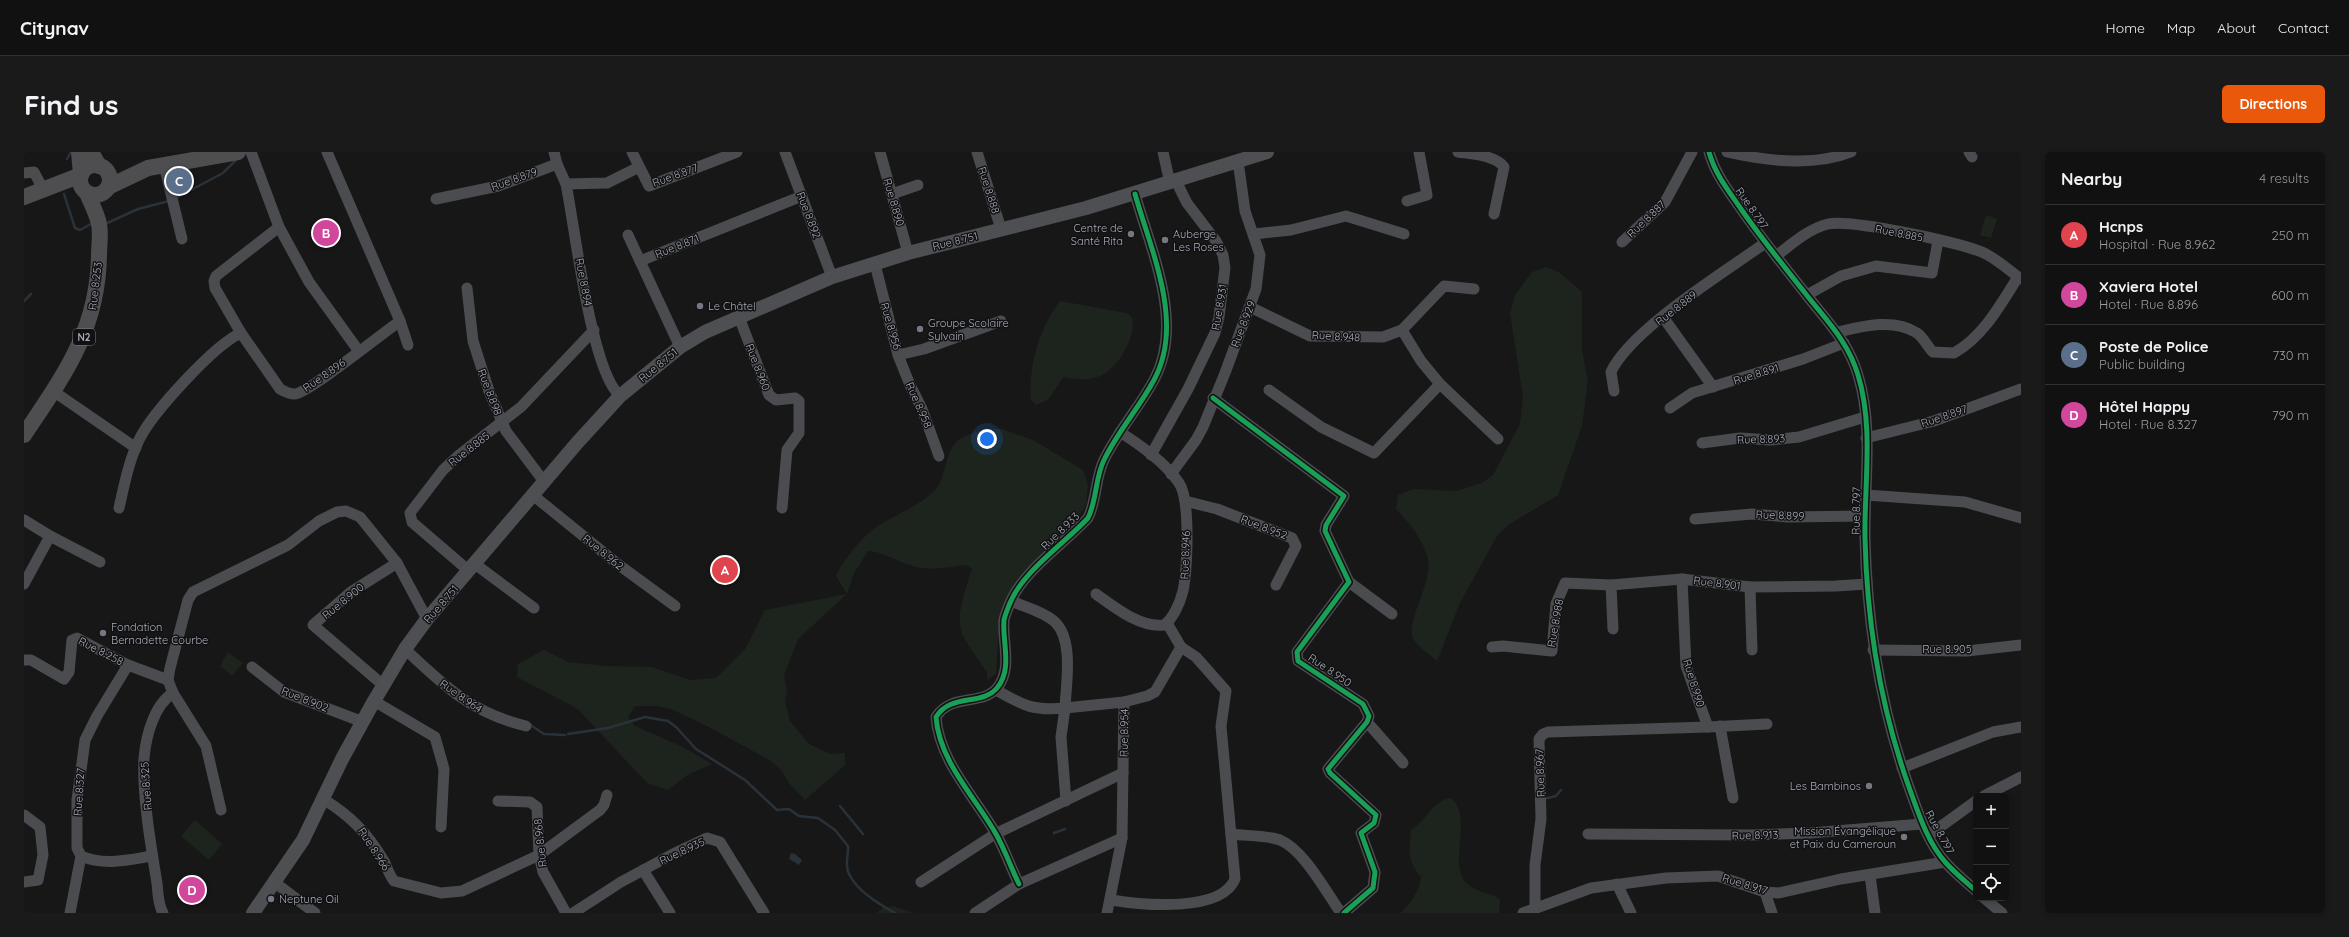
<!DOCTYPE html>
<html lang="en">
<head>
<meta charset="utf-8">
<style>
	:root { --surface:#111; --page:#1a1a1a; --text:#f1f3f6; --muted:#9c9d9f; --line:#303131; --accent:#ea580c }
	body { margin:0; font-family:Quicksand,sans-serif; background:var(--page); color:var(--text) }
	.controls { position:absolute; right:12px; bottom:12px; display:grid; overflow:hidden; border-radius:6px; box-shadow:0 2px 6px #0003 }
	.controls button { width:36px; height:36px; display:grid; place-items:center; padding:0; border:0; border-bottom:1px solid var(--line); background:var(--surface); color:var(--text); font:20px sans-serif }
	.you { position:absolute; left:963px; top:287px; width:14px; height:14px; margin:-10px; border:3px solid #fff; border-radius:50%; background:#1a73e8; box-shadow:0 0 0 6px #1a73e833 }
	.badge { display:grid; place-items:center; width:26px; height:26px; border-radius:50%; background:var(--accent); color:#fff; font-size:13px; font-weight:700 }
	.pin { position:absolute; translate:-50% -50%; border:2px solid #fff; box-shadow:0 1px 4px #0006 }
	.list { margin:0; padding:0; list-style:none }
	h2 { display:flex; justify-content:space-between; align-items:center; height:52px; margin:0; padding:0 16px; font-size:17px }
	h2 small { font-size:13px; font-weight:400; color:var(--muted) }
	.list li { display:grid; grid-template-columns:26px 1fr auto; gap:12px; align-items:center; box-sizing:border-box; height:60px; padding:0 16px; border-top:1px solid var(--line) }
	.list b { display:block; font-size:15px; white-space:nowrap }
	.list p { margin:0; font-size:13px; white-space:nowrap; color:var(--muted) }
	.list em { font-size:13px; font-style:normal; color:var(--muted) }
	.icon { flex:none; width:22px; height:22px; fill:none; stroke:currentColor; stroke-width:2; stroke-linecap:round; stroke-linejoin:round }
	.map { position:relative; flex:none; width:1997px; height:761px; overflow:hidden; border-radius:6px }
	header { display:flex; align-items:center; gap:24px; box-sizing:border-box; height:56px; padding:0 20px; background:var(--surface); border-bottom:1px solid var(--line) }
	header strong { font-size:19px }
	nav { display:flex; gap:22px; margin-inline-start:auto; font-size:14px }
	.intro { display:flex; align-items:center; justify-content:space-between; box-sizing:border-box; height:96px; padding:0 24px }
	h1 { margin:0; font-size:28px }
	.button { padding:10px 18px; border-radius:6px; background:var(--accent); color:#fff; font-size:14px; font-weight:700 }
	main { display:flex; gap:24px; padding:0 24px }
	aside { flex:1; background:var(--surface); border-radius:6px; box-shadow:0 2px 6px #0003 }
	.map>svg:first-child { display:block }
	.green { fill:#1d241e }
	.water { fill:#2a3239 }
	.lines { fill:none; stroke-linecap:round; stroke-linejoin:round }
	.stream { stroke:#2a3239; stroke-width:2.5 }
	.minor { stroke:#4b4c50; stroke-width:11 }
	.major { stroke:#4d4f52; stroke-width:14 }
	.highway { stroke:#4e4e51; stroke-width:16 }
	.cycleway-casing { stroke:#111113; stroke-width:8 }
	.cycleway { stroke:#1a9f57; stroke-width:5 }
	.poi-dot { fill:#757880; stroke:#111113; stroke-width:1.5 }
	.labels { text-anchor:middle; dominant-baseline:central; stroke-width:3; stroke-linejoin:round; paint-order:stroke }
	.shield { fill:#111113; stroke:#7b7e86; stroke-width:1 }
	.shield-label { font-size:10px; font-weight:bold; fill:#a8adb8 }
	.street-label { font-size:11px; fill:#a8adb8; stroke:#111113 }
	.poi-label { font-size:11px; fill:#a8adb8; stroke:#111113; text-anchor:start }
</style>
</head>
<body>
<header>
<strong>Citynav</strong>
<nav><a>Home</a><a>Map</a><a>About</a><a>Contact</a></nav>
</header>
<div class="intro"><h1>Find us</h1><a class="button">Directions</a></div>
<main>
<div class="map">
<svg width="1997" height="761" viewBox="0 0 1997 761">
	<rect width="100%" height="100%" fill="#171717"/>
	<g class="green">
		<polygon points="1962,63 1973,67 1967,86 1956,83"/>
		<path d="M 1522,115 L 1535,120 L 1558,140 L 1558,199 L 1564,229 L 1558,274 L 1534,343 L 1484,373 L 1473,384 L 1436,451 L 1413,509 C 1406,503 1395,496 1390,488 C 1379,471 1412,428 1403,403 C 1397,385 1385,371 1372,357 L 1374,343 L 1389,337 L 1432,339 L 1458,331 L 1469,323 L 1496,272 L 1499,244 L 1486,161 L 1491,143 L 1508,120 Z"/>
		<path d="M 1036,149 L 1102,161 L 1108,165 C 1113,184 1093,220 1073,225 C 1062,229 1051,227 1039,225 L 1025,247 L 1012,253 L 1007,248 C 1004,214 1016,175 1036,149 Z"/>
		<path d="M 961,277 L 978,277 L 1009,288 L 1059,318 L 1064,333 L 1062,353 L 1050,373 L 993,429 L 976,460 L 972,522 L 963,528 L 963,521 C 956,509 946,497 939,484 C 930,464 942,437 948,417 L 942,413 C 926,415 908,419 892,415 C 876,411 861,400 844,399 L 830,421 L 823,442 L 774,487 L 760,523 L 763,541 L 761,549 L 766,569 L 785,592 L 806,602 L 821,601 L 821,613 L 781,648 L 765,631 L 757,618 L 747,609 L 685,575 L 647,557 L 632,554 L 611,554 L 604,565 L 611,574 L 659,595 L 688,612 L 665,622 L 644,638 L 623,631 L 554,557 L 493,525 L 494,512 L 520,498 L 544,510 L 582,514 L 628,515 L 666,528 L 692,526 L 721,497 L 741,458 L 823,442 L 812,424 C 819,408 841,381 857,372 C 874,362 894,354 909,340 C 924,327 919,298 936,287 C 943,282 954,280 961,277 Z"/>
		<polygon points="204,500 219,511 208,524 196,514"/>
		<path d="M 1427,646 C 1448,663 1427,705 1439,727 C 1445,738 1466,741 1476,747 L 1475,761 L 1376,761 C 1386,754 1396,737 1397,725 C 1383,708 1385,699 1387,678 C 1402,669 1408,649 1427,646 Z"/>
		<polygon points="171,668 198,692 185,708 157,684"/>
		<polygon points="869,754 889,761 853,761 859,756"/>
	</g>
	<polygon class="water" points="767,701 771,702 778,708 775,713 765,707"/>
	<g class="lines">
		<g class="stream">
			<polyline points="43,7 47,0"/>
			<polyline points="40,42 51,76 56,78 67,72"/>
			<polyline points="152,46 199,21 213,7"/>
			<polyline points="81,72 114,57 145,49"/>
			<polyline points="0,149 7,142"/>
			<polyline points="505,572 520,582 541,583"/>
			<path d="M 544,582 L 584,576 L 621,565 L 644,569 L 652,575 L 672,597 L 721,628 L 753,658 L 765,657 L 775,664 L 794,666 L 811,678 L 824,694 C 825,703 820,713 825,722 C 833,739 855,752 871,761"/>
			<polyline points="1519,647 1532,644 1537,638"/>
			<polyline points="816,654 839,682"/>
			<polyline points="1030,681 1041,677"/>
		</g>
		<g class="minor">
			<polyline points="227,0 255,75 285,130 334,198"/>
			<polyline points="608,0 625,34 713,0"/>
			<polyline points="761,0 808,125"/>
			<polyline points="856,0 884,101"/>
			<polyline points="953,0 977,77"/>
			<polyline points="1139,0 1146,31"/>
			<path d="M 1434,0 C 1447,2 1471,3 1480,15 L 1470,62"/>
			<path d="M 1685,0 C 1691,22 1704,38 1717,57 C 1737,86 1759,113 1781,141 C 1802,168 1824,189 1834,223 C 1850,275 1840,333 1841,386 C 1843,474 1856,555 1886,638 C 1895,663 1904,691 1922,711 C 1931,721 1942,730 1952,739"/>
			<path d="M 1703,0 C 1742,9 1789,15 1827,0"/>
			<polyline points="1945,0 1948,5"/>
			<path d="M 533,12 L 542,32 C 551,76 567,219 596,244"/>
			<polyline points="140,13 158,87"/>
			<polyline points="0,21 10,20 20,39"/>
			<polyline points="542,32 583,31 615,15"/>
			<polyline points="868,42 894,33"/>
			<polyline points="412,47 474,34 533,12 530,0"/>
			<polyline points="1383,49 1403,43 1395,0"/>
			<polyline points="1230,82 1267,78 1322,64 1380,82"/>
			<polyline points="604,83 616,109"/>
			<polyline points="1598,90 1641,50 1668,0"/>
			<path d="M 1752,104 C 1768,92 1784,77 1804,72 C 1827,67 1940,91 1962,102 C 1975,109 1986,119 1997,127"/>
			<polyline points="851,112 874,203 900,197 977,169"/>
			<polyline points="443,136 449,189 465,239 482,279 521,331"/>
			<polyline points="1783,143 1817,124 1852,114 1908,121 1914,89"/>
			<polyline points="1226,155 1286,184 1359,185 1378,178 1420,134 1450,137"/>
			<polyline points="715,165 745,243 752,248 771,246 775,249 775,281 763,298 758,356"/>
			<polyline points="1639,165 1689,235"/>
			<polyline points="376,169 384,193"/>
			<polyline points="1378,178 1397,209 1416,232 1474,287"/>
			<path d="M 1814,180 C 1839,174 1870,166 1893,181 C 1900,186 1903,194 1909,200 L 1930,201 C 1959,185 1977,152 1994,125"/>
			<polyline points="217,181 191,136 190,129 192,124 255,75"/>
			<polyline points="656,195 616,109 778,44"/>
			<polyline points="874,203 886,233 898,257 915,304"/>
			<polyline points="1245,238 1297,275 1350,301 1416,232"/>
			<polyline points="29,239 112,296"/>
			<path d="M 1590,239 L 1587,220 C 1607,177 1701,120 1741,91"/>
			<polyline points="1189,246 1320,344 1302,373 1301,379 1325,430 1273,500 1274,509 1339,552 1345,564 1343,570 1304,617 1306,621 1352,663 1350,671 1337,681 1351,720 1349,736 1320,761"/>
			<polyline points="1646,256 1668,241 1779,207 1820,191"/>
			<polyline points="1842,286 1910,269 1997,237"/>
			<polyline points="1678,291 1716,286 1747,288 1775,285 1841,265"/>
			<polyline points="1127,303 1164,237 1191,181 1195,165 1201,116 1199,103 1192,89 1163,51 1152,29"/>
			<polyline points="1147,322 1172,288 1179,275 1201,221 1232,137 1236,103 1221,59 1214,9"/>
			<polyline points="1842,343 1941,350 1997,366"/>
			<polyline points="510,344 595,413 651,454"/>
			<polyline points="1161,349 1193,357 1268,386 1272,394 1252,433"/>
			<path d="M 95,356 C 100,334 105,308 115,288 C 128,261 190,193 217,181 L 256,237 C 261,240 265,242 271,242 C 284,241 359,181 376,169 L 303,0"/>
			<polyline points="1671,367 1728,362 1764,365 1841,364"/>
			<polyline points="0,368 26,384 0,432"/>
			<polyline points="26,384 76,410"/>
			<polyline points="451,412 510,456"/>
			<polyline points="445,419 388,370 386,361 419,318 435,303 497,255 570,178"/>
			<polyline points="1658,427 1662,514 1684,575 1743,572"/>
			<polyline points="1325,430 1368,462"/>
			<polyline points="1726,435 1728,498"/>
			<path d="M 1072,442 C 1090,455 1116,476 1140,473 C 1149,467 1156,451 1159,439 C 1163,419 1167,348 1155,331 C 1141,310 1116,293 1096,280"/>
			<path d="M 987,449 C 1001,455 1020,460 1031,470 C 1050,488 1042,532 1041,556 L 1100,550 L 1098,686 L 1083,761"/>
			<polyline points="1589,477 1587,433 1658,427 1726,435 1812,434 1843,432"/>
			<polyline points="1468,495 1479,494 1528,499 1532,452 1541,431 1587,433"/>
			<path d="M 381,497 C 420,534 448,561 502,574"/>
			<polyline points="1849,498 1943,499 1997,493"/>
			<polyline points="0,508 7,508 40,527 45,520 48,488 53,486 104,513 144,528"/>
			<path d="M 104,513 L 73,564 L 61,588 L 53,648 L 53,696 L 57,704 C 80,714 104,708 128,704"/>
			<polyline points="228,515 260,540 339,570"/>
			<polyline points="359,533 289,473 327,440 373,411 403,467"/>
			<path d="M 972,538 C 1000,554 1009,559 1041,556 L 1037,585 L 1042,649"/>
			<polyline points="149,541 182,594 197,658"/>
			<polyline points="350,549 411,585 420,617 417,675"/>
			<polyline points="1100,550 1123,544 1131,540 1157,495"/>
			<polyline points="1343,570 1379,611"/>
			<polyline points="1696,574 1709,646"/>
			<polyline points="1878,616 1969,580 1997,575"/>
			<polyline points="1960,644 1997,625"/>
			<path d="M 299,647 C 327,664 343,681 360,709 C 363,715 365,723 370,729 L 417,741 L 438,739 L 515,703 L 576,658 L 580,653 L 583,643"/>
			<polyline points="474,649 506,650 513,655 515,703 519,720 542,761"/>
			<polyline points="0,663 16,675 19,703 14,728 0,730"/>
			<path d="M 1207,682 C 1221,684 1242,683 1256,688 C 1280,698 1302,740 1317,761"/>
			<polyline points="1564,682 1728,683 1786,681 1898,672"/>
			<polyline points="1905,683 1952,649"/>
			<polyline points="619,718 646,761"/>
			<polyline points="1846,723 1851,761"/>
			<polyline points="250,730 291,761"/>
			<polyline points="897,730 971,682 1099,621"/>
			<path d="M 995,732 C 987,716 981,698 972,682 C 951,645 915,609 912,565 C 927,541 958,554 973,536 C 989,517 978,490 980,468 C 981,463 984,456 986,451 C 999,419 1041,391 1064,366 C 1073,348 1071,326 1080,308 C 1094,279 1115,256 1130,228 C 1161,171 1127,99 1111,42"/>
			<polyline points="1593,732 1607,761"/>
			<polyline points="1741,740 1748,761"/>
			<polyline points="1960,746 1978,761"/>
			<path d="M 1087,748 C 1118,753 1197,761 1211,727 L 1197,574 L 1202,539 L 1172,505 L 1157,495 L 1143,471"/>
			<polyline points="1511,755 1511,713 1517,667 1515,587 1519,582 1524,580 1684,575"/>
			<polyline points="46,761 57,704"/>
			<path d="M 139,761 C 134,753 134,741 133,731 C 127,695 118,642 120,606 C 122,584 130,553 149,541 L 144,528 L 146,516 L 164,448 L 169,440 L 264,393 L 295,369 L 313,360 L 322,359 L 336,365 L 373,411"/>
			<polyline points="549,761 597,730 649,702 683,686 696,690 740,761"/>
			<polyline points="951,761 995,732 1098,686"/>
			<polyline points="1499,761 1567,736 1642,726 1694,724 1741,740 1755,741 1817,727 1921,710"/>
		</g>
		<polyline class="major" points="229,761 279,688 318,607 350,549 381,497 403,467 553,291 596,244 656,195 681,180 808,125 884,101 1062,56 1243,0"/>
		<g class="highway">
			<polyline points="55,0 57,22"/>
			<polyline points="67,0 75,14"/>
			<circle cx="71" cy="28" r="15"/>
			<polyline points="84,35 124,16 214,0"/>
			<polyline points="0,45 57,23"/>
			<path d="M 0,283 C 40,223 74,178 75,103 C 75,93 77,82 75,72 C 73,62 67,51 63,41"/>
		</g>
		<defs>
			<g id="cycleway">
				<path d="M 1685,0 C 1691,22 1704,38 1717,57 C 1737,86 1759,113 1781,141 C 1802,168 1824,189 1834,223 C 1850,275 1840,333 1841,386 C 1843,474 1856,555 1886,638 C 1895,663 1904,691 1922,711 C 1931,721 1942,730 1952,739"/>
				<polyline points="1189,246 1320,344 1302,373 1301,379 1325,430 1273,500 1274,509 1339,552 1345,564 1343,570 1304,617 1306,621 1352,663 1350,671 1337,681 1351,720 1349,736 1320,761"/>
				<path d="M 995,732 C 987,716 981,698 972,682 C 951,645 915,609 912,565 C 927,541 958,554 973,536 C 989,517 978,490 980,468 C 981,463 984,456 986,451 C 999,419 1041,391 1064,366 C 1073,348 1071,326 1080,308 C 1094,279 1115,256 1130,228 C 1161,171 1127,99 1111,42"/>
			</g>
		</defs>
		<use href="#cycleway" class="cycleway-casing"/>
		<use href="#cycleway" class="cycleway"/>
	</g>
	<g class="poi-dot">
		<circle cx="1107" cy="82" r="4"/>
		<circle cx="1141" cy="88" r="4"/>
		<circle cx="676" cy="154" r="4"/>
		<circle cx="896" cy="177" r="4"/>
		<circle cx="79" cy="481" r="4"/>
		<circle cx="1845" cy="634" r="4"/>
		<circle cx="1880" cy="685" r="4"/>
		<circle cx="247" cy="747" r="4"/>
	</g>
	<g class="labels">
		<rect class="shield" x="49" y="177" width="22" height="16" rx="3"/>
		<g class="shield-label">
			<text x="60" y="185">N2</text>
		</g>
		<g class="street-label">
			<text transform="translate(651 23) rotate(-20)">Rue 8.877</text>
			<text transform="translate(490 27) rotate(-20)">Rue 8.879</text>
			<text transform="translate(965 38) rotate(72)">Rue 8.888</text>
			<text transform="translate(870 50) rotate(74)">Rue 8.890</text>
			<text transform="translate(1728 56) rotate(55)">Rue 8.797</text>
			<text transform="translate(785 63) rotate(69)">Rue 8.892</text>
			<text transform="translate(1622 67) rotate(-44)">Rue 8.887</text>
			<text transform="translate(1875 81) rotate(11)">Rue 8.885</text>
			<text transform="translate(931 89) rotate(-14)">Rue 8.751</text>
			<text transform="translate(653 94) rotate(-22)">Rue 8.871</text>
			<text transform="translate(560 130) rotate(79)">Rue 8.894</text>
			<text transform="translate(71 134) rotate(-83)">Rue 8.253</text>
			<text transform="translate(1195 155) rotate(-80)">Rue 8.931</text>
			<text transform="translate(1652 156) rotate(-38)">Rue 8.889</text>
			<text transform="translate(1219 172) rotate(-69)">Rue 8.929</text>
			<text transform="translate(867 174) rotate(74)">Rue 8.956</text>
			<text transform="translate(1312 184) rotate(3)">Rue 8.948</text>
			<text transform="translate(634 213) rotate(-39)">Rue 8.751</text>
			<text transform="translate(734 215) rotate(69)">Rue 8.960</text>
			<text transform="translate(1732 222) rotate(-17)">Rue 8.891</text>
			<text transform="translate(300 223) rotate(-35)">Rue 8.896</text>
			<text transform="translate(466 240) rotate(69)">Rue 8.898</text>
			<text transform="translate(895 253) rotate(66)">Rue 8.958</text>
			<text transform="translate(1920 264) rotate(-19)">Rue 8.897</text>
			<text transform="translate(1737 287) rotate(-2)">Rue 8.893</text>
			<text transform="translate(445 297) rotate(-38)">Rue 8.885</text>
			<text transform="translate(1832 359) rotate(-89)">Rue 8.797</text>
			<text transform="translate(1756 363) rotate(2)">Rue 8.899</text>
			<text transform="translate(1240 375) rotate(21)">Rue 8.952</text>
			<text transform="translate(1036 379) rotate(-44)">Rue 8.933</text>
			<text transform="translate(579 400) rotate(39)">Rue 8.962</text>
			<text transform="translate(1161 403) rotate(-88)">Rue 8.946</text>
			<text transform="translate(1693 431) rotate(7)">Rue 8.901</text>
			<text transform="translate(319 449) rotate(-39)">Rue 8.900</text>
			<text transform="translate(417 452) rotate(-49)">Rue 8.751</text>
			<text transform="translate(1531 471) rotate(-80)">Rue 8.988</text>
			<text x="1923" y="497">Rue 8.905</text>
			<text transform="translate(77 499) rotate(27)">Rue 8.258</text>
			<text transform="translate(1306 518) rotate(34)">Rue 8.950</text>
			<text transform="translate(1670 531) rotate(73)">Rue 8.990</text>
			<text transform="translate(437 544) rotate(35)">Rue 8.964</text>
			<text transform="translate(281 547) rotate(22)">Rue 8.902</text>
			<text transform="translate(1100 581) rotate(-89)">Rue 8.954</text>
			<text transform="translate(1516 621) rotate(-92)">Rue 8.967</text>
			<text transform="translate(122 634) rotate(-94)">Rue 8.325</text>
			<text transform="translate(55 640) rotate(-86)">Rue 8.327</text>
			<text transform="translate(1916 680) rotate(61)">Rue 8.797</text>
			<text transform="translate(1731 683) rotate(-1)">Rue 8.913</text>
			<text transform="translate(516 691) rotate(-96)">Rue 8.968</text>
			<text transform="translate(350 697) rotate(57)">Rue 8.966</text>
			<text transform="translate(658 699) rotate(-25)">Rue 8.935</text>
			<text transform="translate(1721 732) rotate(17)">Rue 8.917</text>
		</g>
		<g class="poi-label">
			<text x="1099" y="76" text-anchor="end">Centre de<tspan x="1099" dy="13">Santé Rita</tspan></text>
			<text x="1149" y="82">Auberge<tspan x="1149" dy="13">Les Roses</tspan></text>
			<text x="684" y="154">Le Châtel</text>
			<text x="904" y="171">Groupe Scolaire<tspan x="904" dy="13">Sylvain</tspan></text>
			<text x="87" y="475">Fondation<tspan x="87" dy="13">Bernadette Courbe</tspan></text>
			<text x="1837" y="634" text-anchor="end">Les Bambinos</text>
			<text x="1872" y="679" text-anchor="end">Mission Évangélique<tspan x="1872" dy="13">et Paix du Cameroun</tspan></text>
			<text x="255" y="747">Neptune Oil</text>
		</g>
	</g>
</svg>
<div class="controls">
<button>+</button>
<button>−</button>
<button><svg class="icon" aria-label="locate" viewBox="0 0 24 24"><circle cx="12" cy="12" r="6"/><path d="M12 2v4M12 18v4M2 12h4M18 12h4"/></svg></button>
</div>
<div class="you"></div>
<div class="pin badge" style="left:701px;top:418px;background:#e0444e">A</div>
<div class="pin badge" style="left:302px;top:81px;background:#d1479c">B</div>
<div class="pin badge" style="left:155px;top:29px;background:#5c6f8a">C</div>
<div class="pin badge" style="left:168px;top:738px;background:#d1479c">D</div>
</div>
<aside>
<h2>Nearby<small>4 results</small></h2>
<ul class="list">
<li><span class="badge" style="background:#e0444e">A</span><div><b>Hcnps</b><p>Hospital · Rue 8.962</p></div><em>250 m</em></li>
<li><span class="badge" style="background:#d1479c">B</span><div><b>Xaviera Hotel</b><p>Hotel · Rue 8.896</p></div><em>600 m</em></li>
<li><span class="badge" style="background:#5c6f8a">C</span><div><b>Poste de Police</b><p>Public building</p></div><em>730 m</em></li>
<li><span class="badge" style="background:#d1479c">D</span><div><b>Hôtel Happy</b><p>Hotel · Rue 8.327</p></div><em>790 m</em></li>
</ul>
</aside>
</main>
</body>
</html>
